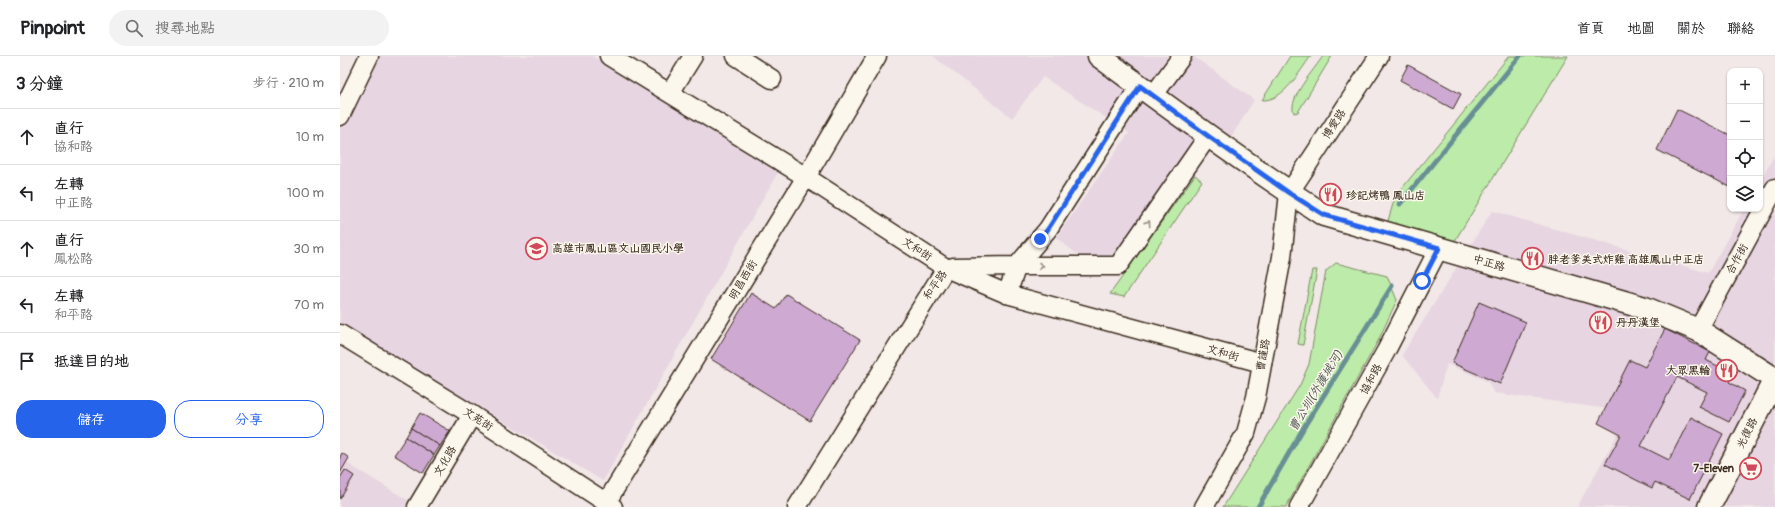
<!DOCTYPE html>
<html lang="zh-TW">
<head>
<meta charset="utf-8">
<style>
	:root { --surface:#fff; --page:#f2f2f2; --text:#202124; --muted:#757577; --line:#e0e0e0; --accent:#2563eb }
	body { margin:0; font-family:Pangolin,"LXGW WenKai TC",sans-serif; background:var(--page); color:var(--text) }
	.controls { position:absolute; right:12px; top:12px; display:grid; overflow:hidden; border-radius:8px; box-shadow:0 1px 3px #0004 }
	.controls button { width:36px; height:36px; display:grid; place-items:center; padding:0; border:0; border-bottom:1px solid var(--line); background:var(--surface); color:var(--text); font:20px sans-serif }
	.stop { position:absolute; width:12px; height:12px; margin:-9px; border:3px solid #2563eb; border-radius:50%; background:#fff }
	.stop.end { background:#2563eb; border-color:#fff; box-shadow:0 1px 4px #0008 }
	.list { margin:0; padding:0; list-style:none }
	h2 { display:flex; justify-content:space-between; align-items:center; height:52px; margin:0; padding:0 16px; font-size:17px }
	h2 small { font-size:13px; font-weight:400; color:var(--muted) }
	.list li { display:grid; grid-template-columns:26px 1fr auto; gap:12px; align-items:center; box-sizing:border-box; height:56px; padding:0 16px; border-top:1px solid var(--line) }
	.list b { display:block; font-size:15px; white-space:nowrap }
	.list p { margin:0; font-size:13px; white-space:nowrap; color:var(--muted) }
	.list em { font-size:13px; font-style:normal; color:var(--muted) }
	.actions { display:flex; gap:8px; padding:12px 16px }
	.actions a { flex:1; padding:9px 0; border:1px solid var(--accent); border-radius:16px; text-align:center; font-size:14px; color:var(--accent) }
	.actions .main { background:var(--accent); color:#fff }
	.icon { flex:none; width:22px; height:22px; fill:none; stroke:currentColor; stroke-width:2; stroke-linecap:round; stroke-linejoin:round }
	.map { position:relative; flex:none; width:1435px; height:451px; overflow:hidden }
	header { display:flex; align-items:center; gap:24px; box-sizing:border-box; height:56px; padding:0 20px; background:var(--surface); border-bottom:1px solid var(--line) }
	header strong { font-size:19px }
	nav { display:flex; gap:22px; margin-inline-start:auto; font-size:14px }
	.search { width:280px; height:36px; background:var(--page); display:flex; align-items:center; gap:10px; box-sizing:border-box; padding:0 14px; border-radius:22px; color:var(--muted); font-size:15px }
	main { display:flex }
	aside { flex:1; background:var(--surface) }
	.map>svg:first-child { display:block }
	.built { fill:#e7d5e1 }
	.green { fill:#bdeba9; stroke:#7c8a64 }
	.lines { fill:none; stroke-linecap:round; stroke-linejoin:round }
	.stream { stroke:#679094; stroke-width:5 }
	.building { fill:#ceaad3; stroke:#3b2a1e }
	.minor-casing { stroke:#3b2a1e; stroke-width:21 }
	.tertiary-casing { stroke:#3b2a1e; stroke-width:25 }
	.minor { stroke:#fbf7ec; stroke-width:18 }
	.tertiary { stroke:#fbf7ec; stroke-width:22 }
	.oneway { stroke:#9b9085 }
	.route { stroke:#2563eb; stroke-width:5 }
	.labels { text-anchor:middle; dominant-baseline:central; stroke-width:3; stroke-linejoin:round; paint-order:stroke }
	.street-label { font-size:11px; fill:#3b2a1e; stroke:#fbf7ec }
	.poi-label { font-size:11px; font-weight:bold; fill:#3b2a1e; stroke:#fbf7ec; text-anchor:start }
	.water-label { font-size:12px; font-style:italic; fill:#4e544f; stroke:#fbf7ec }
</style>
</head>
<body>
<header>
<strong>Pinpoint</strong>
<div class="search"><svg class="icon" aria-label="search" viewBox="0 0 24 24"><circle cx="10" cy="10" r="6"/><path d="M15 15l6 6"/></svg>搜尋地點</div>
<nav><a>首頁</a><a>地圖</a><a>關於</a><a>聯絡</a></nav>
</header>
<main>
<aside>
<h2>3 分鐘<small>步行 · 210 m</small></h2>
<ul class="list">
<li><svg class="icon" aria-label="ahead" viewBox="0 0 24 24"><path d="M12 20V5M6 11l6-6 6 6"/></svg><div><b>直行</b><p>協和路</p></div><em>10 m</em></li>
<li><svg class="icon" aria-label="left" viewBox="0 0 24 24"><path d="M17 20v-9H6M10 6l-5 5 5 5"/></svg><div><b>左轉</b><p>中正路</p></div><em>100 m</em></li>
<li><svg class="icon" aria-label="ahead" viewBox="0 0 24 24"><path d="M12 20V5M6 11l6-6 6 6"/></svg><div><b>直行</b><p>鳳松路</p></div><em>30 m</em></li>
<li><svg class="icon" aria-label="left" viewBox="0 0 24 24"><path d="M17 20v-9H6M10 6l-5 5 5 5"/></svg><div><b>左轉</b><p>和平路</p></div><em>70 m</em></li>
<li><svg class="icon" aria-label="arrive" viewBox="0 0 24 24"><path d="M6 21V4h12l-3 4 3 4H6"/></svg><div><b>抵達目的地</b></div></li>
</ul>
<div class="actions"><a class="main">儲存</a><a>分享</a></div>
</aside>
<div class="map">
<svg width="1435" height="451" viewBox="0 0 1435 451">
	<rect width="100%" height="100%" fill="#f2e8e7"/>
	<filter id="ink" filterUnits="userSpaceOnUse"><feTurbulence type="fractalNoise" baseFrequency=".025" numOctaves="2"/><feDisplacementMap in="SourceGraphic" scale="8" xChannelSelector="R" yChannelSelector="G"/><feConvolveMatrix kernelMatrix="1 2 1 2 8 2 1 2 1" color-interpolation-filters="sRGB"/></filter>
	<g filter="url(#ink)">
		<g class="built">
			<polygon points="37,0 252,0 438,116 263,425 0,268 0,71"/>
			<polygon points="593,0 853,0 914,44 893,78 878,98 855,82 776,199 740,200 716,182 789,77 703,21 672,62"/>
			<polygon points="1435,98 1435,451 1237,451 1290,356 1154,337 1147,325 1107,308 1097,342 1062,299 1152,155 1368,217 1404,153 1420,153 1420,125"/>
			<polygon points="0,403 79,451 0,451"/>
		</g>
		<g class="green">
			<path d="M 950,0 L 971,0 C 959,16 944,45 922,44 Z"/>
			<path d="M 983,0 L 992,0 L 958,56 L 954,57 C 947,43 975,13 983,0 Z"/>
			<polygon points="1169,0 1228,0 1111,191 1045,175 1055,141"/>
			<polygon points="855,119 862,125 784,241 770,238"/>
			<polygon points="996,207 1047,220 1057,244 1038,285 946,451 883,451 960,329 969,308 986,215"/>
			<polygon points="972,214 977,214 963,289 958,288"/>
		</g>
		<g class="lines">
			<g class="stream">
				<polyline points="1060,148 1180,0"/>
				<polyline points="918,451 964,371 1052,230"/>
			</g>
		</g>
		<g class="building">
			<polygon points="1068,9 1121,38 1113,53 1060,24"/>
			<polygon points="1337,53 1390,79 1390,131 1317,94"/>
			<polygon points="411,237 436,253 446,238 520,284 470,365 371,303"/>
			<polygon points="1139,246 1186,266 1160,328 1112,307"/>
			<polygon points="1325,273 1370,296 1366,304 1393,318 1389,326 1405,335 1389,366 1359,351 1367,336 1337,321 1301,390 1329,404 1351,361 1383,378 1350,443 1315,426 1312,432 1265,408 1281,379 1258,367 1290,304 1305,311"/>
			<polygon points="80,357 110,375 100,390 71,372"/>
			<polygon points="71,372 100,390 94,399 66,381"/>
			<polygon points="66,381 94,399 83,417 54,399"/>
			<polygon points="2,397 9,402 0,417 0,401"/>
			<polygon points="5,414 14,420 0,443 0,422"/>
		</g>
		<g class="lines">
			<defs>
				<g id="minor">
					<polyline points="269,0 466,121 606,212 667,238 922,307"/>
					<polyline points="396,0 432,23"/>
					<polyline points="330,37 353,0"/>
					<polyline points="813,40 842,0"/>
					<polyline points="0,60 29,0"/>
					<polyline points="613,211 677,210 708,173 800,30"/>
					<polyline points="667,238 677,210 778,210 868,80"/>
					<polyline points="1358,274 1435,132"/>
					<polyline points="0,278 132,359 273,451"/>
					<polyline points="266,447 466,121 537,0"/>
					<polyline points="77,451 132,359"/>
					<polyline points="457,451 606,212"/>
					<polyline points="864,451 906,377 916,341 942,201 949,137 1039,0"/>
					<polyline points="959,451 1046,295 1099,192"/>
				</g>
				<g id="tertiary">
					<path d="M 759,0 C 833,55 907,109 984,159 L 1305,252 L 1358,274 L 1435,323"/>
					<polyline points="1369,451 1435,323"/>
				</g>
			</defs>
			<use href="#minor" class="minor-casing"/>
			<use href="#tertiary" class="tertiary-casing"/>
			<use href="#minor" class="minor"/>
			<use href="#tertiary" class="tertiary"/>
		</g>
		<defs><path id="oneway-chevron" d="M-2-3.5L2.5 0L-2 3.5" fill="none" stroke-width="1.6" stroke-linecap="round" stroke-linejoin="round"/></defs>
		<g class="oneway">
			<use href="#oneway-chevron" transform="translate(808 167) rotate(-55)"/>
			<use href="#oneway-chevron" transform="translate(701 210)"/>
		</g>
	</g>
	<g class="lines" filter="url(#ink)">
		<polyline class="route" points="700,183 708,173 800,30 868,80 949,137 984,159 1099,192 1082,225"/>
	</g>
	<defs>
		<symbol id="restaurant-ring" viewBox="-11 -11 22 22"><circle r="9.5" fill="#fbf7ec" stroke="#d1495b" stroke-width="1.5"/><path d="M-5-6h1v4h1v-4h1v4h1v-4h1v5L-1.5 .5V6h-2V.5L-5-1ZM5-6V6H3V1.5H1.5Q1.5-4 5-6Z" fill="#d1495b"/></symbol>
		<symbol id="school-ring" viewBox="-11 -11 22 22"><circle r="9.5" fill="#fbf7ec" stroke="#d1495b" stroke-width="1.5"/><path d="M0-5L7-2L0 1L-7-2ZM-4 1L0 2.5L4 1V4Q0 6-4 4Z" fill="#d1495b"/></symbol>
		<symbol id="supermarket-ring" viewBox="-11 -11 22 22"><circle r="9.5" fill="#fbf7ec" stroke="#d1495b" stroke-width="1.5"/><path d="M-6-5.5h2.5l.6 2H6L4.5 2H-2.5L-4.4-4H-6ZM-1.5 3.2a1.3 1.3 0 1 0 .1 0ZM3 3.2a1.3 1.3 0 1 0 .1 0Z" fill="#d1495b"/></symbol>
	</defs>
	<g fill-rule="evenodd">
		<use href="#restaurant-ring" x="978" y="126" width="25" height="25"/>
		<use href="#school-ring" x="184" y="180" width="25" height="25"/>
		<use href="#restaurant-ring" x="1180" y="190" width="25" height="25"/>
		<use href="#restaurant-ring" x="1248" y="254" width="25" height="25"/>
		<use href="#restaurant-ring" x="1374" y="302" width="25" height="25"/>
		<use href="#supermarket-ring" x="1398" y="400" width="25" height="25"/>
	</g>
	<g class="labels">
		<g class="street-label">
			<text transform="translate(994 68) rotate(-57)">博愛路</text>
			<text transform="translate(577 193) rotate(33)">文和街</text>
			<text transform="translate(1397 203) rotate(-61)">合作街</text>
			<text transform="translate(1149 207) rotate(16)">中正路</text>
			<text transform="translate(403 224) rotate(-59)">明昌西街</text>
			<text transform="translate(595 229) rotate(-55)">和平路</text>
			<text transform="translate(883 297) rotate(16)">文和街</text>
			<text transform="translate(923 299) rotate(-80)">曹謹路</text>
			<text transform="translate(1031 323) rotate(-61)">協和路</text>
			<text transform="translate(138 363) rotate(33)">文苑街</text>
			<text transform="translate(1407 377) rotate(-63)">光復路</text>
			<text transform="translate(105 405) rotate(-59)">文化路</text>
		</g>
		<g class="poi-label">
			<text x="1006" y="139">珍記烤鴨 鳳山店</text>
			<text x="212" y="192">高雄市鳳山區文山國民小學</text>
			<text x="1208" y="203">胖老爹美式炸雞 高雄鳳山中正店</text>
			<text x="1276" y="266">丹丹漢堡</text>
			<text x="1370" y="314" text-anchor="end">大眾黑輪</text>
			<text x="1394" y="412" text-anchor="end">7-Eleven</text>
		</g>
		<g class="water-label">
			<text transform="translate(976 335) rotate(-59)">曹公圳(外護城河)</text>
		</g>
	</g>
</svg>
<div class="controls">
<button>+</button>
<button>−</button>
<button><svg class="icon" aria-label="locate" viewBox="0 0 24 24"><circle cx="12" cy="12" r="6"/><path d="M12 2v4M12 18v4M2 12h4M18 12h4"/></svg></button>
<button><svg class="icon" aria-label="layers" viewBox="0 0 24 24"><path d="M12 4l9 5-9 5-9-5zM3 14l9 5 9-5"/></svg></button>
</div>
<div class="stop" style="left:1082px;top:225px"></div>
<div class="stop end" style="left:700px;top:183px"></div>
</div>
</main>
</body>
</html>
